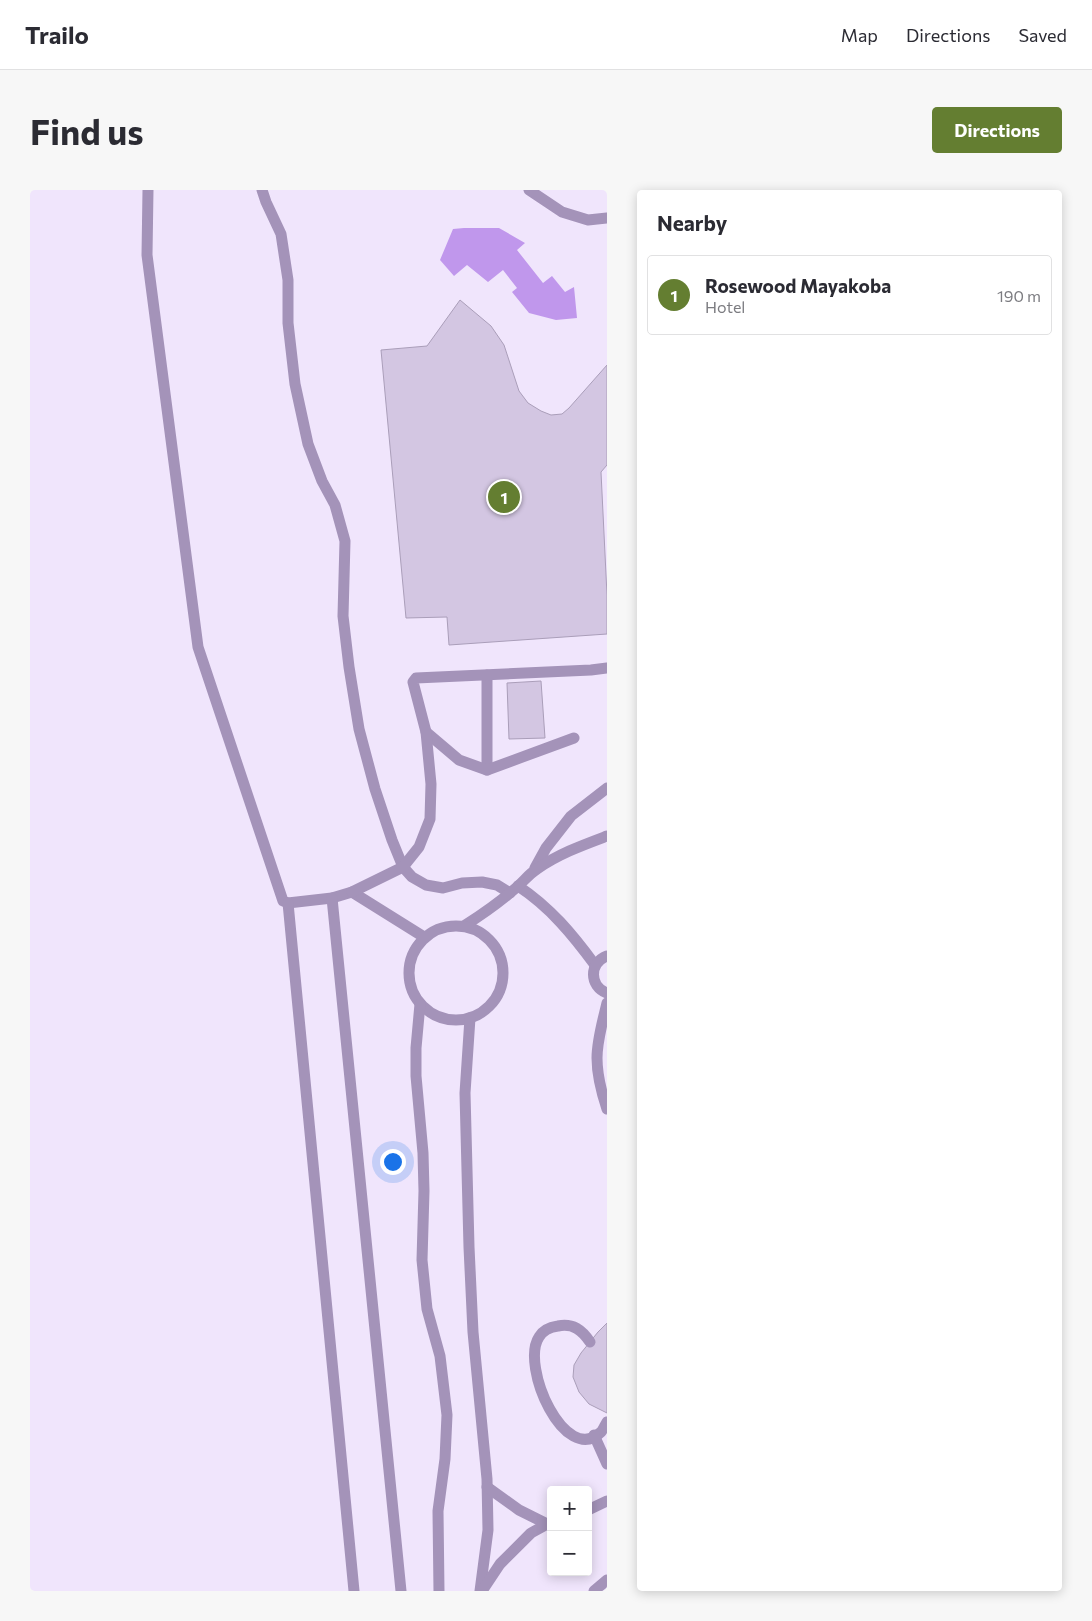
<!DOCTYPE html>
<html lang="en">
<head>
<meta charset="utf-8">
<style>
	:root { --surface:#fff; --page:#f7f7f7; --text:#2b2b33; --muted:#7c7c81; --line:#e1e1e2; --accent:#647e31 }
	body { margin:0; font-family:Commissioner,sans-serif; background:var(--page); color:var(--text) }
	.controls { position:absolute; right:15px; bottom:15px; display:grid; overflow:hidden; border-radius:5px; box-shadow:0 2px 12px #0003 }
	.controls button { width:45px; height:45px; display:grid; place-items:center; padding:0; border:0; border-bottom:1px solid var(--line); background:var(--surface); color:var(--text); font:25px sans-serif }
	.you { position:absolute; left:362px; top:971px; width:18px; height:18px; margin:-12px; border:4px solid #fff; border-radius:50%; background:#1a73e8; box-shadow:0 0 0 8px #1a73e833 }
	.badge { display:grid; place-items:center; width:32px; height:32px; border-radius:50%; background:var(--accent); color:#fff; font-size:16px; font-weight:700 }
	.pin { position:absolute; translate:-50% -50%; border:2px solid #fff; box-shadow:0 1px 5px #0006 }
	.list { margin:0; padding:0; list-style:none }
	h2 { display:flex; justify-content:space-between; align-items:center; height:65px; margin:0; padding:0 20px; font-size:21px }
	h2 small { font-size:16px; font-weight:400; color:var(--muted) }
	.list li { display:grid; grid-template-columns:32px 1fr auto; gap:15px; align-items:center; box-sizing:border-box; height:80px; margin:0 10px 10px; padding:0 10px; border:1px solid var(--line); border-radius:5px }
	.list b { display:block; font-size:19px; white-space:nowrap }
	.list p { margin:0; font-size:16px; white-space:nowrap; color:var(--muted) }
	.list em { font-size:16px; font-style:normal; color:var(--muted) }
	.map { position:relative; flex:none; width:577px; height:1401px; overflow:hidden; border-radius:5px }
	header { display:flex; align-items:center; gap:30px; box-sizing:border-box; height:70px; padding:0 25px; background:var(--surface); border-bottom:1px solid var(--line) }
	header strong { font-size:24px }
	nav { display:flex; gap:28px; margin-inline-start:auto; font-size:18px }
	.intro { display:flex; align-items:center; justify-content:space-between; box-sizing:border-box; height:120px; padding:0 30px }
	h1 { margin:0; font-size:35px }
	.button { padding:12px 22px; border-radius:5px; background:var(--accent); color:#fff; font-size:18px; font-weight:700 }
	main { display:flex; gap:30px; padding:0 30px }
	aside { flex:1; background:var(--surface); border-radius:5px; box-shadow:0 2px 12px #0003 }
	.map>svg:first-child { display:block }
	.water { fill:#c097ec }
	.building { fill:#d3c6e2; stroke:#aa9eb9 }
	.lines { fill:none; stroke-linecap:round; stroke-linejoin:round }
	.service { stroke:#a493b9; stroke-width:11 }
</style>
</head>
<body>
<header>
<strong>Trailo</strong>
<nav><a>Map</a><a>Directions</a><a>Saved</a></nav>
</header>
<div class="intro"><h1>Find us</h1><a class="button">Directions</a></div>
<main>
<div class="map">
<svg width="577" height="1401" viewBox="0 0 577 1401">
	<rect width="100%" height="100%" fill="#f0e5fc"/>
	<polygon class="water" points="434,38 469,38 495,53 487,60 513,93 522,86 535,102 544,97 547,128 526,130 499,123 482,102 487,98 473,80 458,92 437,75 424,86 410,70 423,39"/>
	<g class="building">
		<polygon points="430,110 461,136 474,155 489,201 498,213 511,221 521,225 532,224 539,218 577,175 577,275 571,282 577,405 577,444 419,455 417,427 376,428 351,160 397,156"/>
		<polygon points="511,491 515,548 479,549 477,493"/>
		<polygon points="577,1133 577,1223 559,1214 549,1202 543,1187 544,1175 551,1163 568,1142"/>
	</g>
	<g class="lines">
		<g class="service">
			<polyline points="118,0 117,65 168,457 253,711 258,713 302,708 322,702 394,747"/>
			<polyline points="232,0 236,12 251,44 258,90 258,133 265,194 278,254 292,291 305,315 315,351 313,426 319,477 329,539 345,599 362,650 373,677 382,687 396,695 413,698 432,693 452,692 467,695 480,703"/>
			<polyline points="499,0 532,22 558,30 577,28"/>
			<polyline points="457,485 457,580"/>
			<polyline points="396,542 429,570 457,580 544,548"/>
			<polyline points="505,678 516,658 541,626 577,598"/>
			<path d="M 488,696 C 520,717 543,745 565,775"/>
			<polyline points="322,702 373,677 389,657 400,629 401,594 396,542 383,492 386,488 561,480 577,478"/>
			<polyline points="302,708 371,1401"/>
			<polyline points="258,713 324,1401"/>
			<path d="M 434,736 C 453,724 470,712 487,697 C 494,691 499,684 507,679 C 528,664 553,655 577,646"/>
			<circle cx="426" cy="783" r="47"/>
			<path d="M 577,766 C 559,773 559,796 577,803"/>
			<path d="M 577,813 C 573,830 567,850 567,868 C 567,883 572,904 577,919"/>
			<polyline points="390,814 386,858 386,886 393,963 394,1001 392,1070 397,1119 410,1166 417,1225 415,1269 408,1321 409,1401"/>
			<polyline points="440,828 435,903 439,1057 443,1142 457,1289 458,1340 450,1401"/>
			<path d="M 560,1152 C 552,1140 543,1133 528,1136 C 521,1137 513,1140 509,1147 C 490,1176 535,1277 571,1242 C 573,1240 575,1235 577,1232"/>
			<polyline points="564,1245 577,1274"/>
			<polyline points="457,1297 489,1320 517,1334"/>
			<polyline points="558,1320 577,1311"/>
			<polyline points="452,1401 470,1374 501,1343 521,1332"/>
			<polyline points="564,1401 577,1390"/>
		</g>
	</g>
</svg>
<div class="controls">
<button>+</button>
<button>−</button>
</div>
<div class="you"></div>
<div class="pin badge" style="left:474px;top:307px">1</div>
</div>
<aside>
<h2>Nearby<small></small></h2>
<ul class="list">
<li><span class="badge">1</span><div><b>Rosewood Mayakoba</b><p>Hotel</p></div><em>190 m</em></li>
</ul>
</aside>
</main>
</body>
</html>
